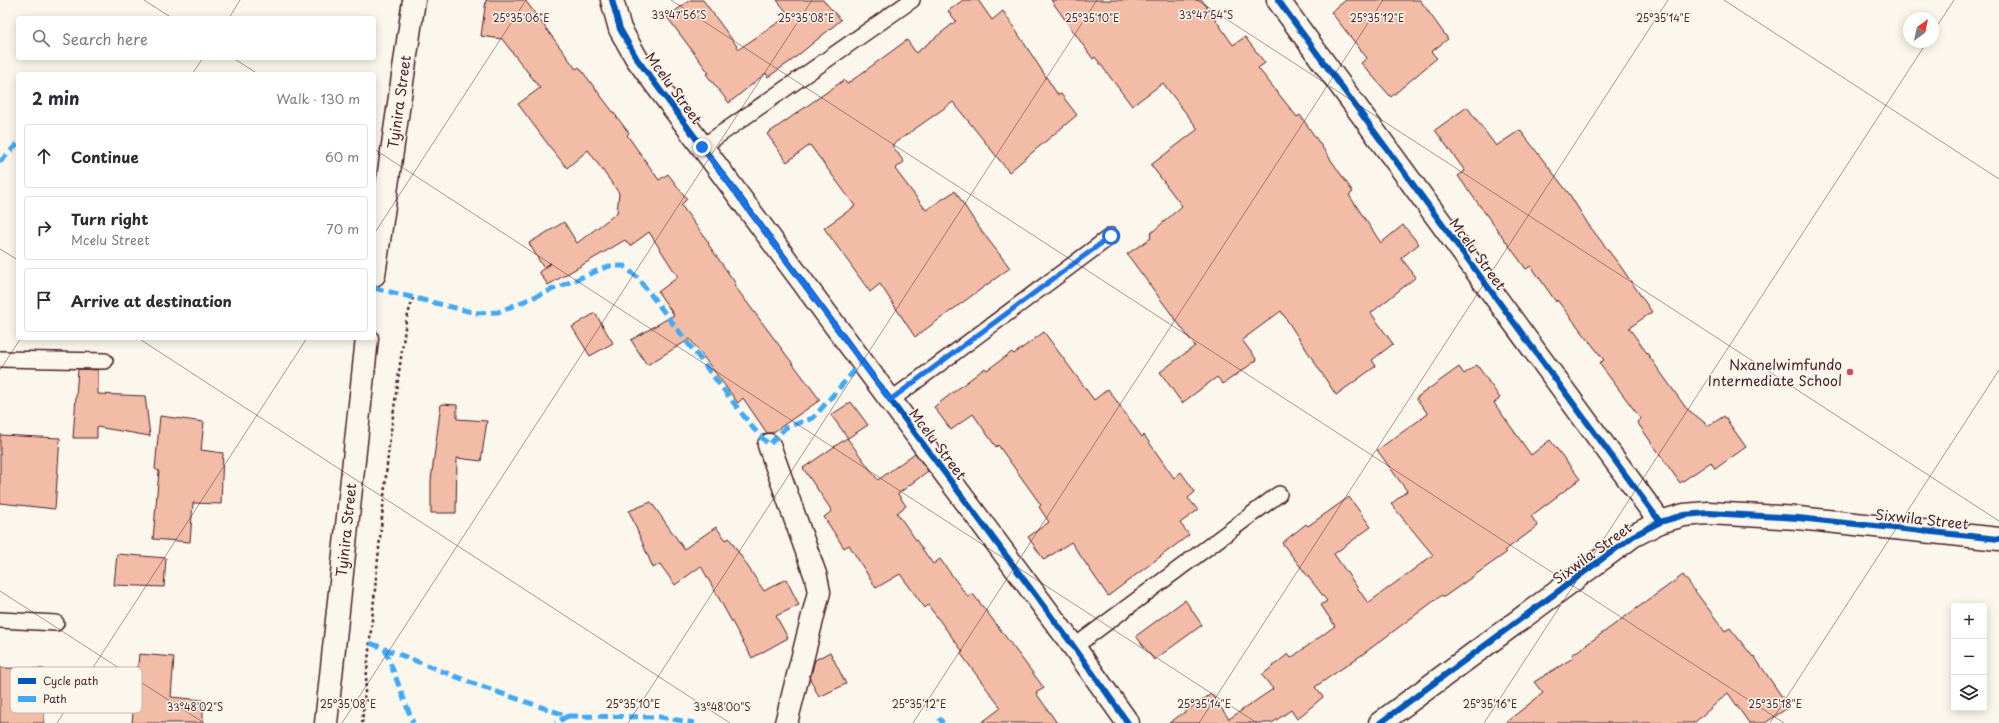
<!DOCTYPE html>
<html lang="en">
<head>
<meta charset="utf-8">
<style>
	:root { --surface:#fff; --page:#f7f7f7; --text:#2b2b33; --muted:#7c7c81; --line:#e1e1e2 }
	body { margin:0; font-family:"Playpen Sans",sans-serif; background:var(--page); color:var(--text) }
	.controls { position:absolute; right:12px; bottom:12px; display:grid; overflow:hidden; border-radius:4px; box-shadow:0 2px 10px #0003 }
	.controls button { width:36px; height:36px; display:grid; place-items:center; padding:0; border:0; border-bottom:1px solid var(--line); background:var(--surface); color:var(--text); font:20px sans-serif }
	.compass { position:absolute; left:1903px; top:12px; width:36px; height:36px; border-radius:50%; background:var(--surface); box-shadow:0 2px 10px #0003; rotate:33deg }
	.stop { position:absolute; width:12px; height:12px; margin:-9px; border:3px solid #1a73e8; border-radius:50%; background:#fff }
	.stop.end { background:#1a73e8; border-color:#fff; box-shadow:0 1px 4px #0008 }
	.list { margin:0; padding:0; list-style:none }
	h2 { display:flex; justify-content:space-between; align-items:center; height:52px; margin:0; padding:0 16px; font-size:17px }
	h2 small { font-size:13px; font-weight:400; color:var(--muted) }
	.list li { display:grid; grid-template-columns:26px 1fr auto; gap:12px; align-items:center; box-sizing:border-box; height:64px; margin:0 8px 8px; padding:0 8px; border:1px solid var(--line); border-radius:4px }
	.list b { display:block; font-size:15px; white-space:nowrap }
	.list p { margin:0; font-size:13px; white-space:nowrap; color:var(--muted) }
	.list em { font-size:13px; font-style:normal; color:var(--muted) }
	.icon { flex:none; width:22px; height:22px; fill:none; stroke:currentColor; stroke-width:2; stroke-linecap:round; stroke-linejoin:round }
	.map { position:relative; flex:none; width:1999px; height:723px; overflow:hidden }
	.search { position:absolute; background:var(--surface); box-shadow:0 2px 10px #0003; left:16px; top:16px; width:360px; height:44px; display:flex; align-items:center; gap:10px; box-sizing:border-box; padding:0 14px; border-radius:4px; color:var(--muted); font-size:15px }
	.panel { position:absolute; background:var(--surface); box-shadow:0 2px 10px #0003; left:16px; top:72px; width:360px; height:268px; border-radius:4px }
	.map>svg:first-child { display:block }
	.building { fill:#f2bca6; stroke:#4a1f2b }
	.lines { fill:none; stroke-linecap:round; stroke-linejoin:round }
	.lane-casing { stroke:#4a1f2b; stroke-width:18 }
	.street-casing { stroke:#4a1f2b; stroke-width:25 }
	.secondary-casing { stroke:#4a1f2b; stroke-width:25 }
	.path { stroke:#4a1f2b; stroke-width:2.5; stroke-dasharray:3 3; stroke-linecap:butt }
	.lane { stroke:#fbf7ec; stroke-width:15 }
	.street { stroke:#fbf7ec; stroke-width:22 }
	.secondary { stroke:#fbf7ec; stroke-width:22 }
	.quiet { stroke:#3fa9f5; stroke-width:5; stroke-dasharray:10 5; stroke-linecap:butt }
	.cycleway-casing { stroke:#fbf7ec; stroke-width:8 }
	.cycleway { stroke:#0057b8; stroke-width:6 }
	.route { stroke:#1a73e8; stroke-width:5 }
	.ticks { fill:none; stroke:#4a1f2b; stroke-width:1; stroke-opacity:0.45 }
	.poi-dot { fill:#d1495b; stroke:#fbf7ec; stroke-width:1.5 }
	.labels { text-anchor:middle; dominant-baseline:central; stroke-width:3; stroke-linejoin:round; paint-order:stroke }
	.street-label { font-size:14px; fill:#4a1f2b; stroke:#fbf7ec }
	.poi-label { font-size:14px; fill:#4a1f2b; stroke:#fbf7ec; text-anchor:end }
	.key { fill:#fbf7ec; stroke:#c6b6b2; stroke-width:1 }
	.key-label { font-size:11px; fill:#4a1f2b }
	.ticks-label { font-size:10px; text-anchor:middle; fill:#4a1f2b; stroke:#fbf7ec; stroke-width:3; stroke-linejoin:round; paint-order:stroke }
</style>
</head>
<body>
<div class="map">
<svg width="1999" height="723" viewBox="0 0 1999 723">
	<rect width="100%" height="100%" fill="#fbf7ec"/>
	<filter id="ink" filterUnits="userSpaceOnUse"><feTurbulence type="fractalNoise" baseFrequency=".025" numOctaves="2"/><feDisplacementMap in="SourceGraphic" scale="8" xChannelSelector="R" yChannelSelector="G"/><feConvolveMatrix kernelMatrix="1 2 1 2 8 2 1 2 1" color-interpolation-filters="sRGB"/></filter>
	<g filter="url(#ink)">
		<g class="building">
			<polygon points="486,0 525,0 576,69 579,67 629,133 627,135 659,180 668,174 687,199 681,205 709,243 708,244 736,284 734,285 820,400 772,433 767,433 743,398 738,403 690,339 647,365 631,340 674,315 658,292 678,277 649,232 630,246 625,240 548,285 539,272 551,263 543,267 529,243 564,222 577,243 617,213 619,193 588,150 567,168 550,147 518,104 540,88 502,39 481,36"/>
			<polygon points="690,0 703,0 739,49 789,15 777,0 823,0 841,20 791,61 768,77 766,73 729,103 706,74 709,73 667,17"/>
			<polygon points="963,0 978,0 992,20 1003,11 1058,95 1061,94 1077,115 1009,172 953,102 892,145 904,162 895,169 926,210 955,191 977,225 1010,268 915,337 880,284 870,292 824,228 855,206 810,145 787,162 767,134 844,80 847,84 907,40 916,53 956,21 948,11"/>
			<polygon points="1051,0 1202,0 1233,45 1245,37 1265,63 1258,68 1297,117 1300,115 1353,192 1349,195 1381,243 1403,225 1419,244 1401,258 1416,277 1371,313 1393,344 1372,360 1376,366 1336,395 1281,311 1242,340 1257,360 1223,384 1217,377 1182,403 1160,372 1195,346 1127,254 1151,238 1150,234 1182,206 1151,165 1198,129 1163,83 1132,106 1095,57 1093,59"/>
			<polygon points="1346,0 1420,0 1448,39 1431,52 1437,58 1391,97 1361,63 1367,58 1331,12"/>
			<polygon points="1467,107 1496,146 1520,130 1570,195 1588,224 1621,267 1652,312 1629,328 1686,408 1709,426 1724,416 1746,447 1715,469 1711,462 1680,483 1637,422 1641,419 1599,363 1604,360 1557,300 1556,302 1531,266 1526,269 1458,176 1465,171 1435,130"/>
			<polygon points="595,313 613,343 590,356 572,327"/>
			<polygon points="1044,332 1094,400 1108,389 1142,437 1144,435 1174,478 1181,472 1195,492 1188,498 1198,510 1180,523 1189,535 1108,596 1071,542 1044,560 1028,537 1049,522 1039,507 1041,505 998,445 996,447 973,414 951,430 934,407 985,368 987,370 1012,352 1014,354"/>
			<polygon points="1477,365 1500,398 1494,403 1531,455 1550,440 1580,479 1531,516 1538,526 1504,551 1506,553 1444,597 1442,595 1363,654 1315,687 1323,697 1297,719 1291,710 1272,723 1169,723 1211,694 1229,719 1273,689 1262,675 1288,654 1291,658 1335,626 1321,605 1327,601 1282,543 1306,524 1308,526 1349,497 1371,527 1334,554 1368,603 1433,555 1391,504 1407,491 1377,450 1428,414 1416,398 1459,367 1464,374"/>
			<polygon points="78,369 98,370 98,394 145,396 150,436 97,427 97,438 73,438"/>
			<polygon points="851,402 868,425 848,438 831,415"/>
			<polygon points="441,404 457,405 457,419 487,421 481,461 457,458 456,513 431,513 431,480"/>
			<polygon points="160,416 204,422 201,450 223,453 221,504 193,503 190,542 153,539 159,471 155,469"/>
			<polygon points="0,435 60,438 55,509 0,503"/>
			<polygon points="847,438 878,480 915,453 928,471 898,494 906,506 897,513 933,564 940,559 968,597 973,594 990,616 1044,688 1036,693 1057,723 981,723 1001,708 961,654 963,652 928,605 925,608 900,574 876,588 849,545 844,548 824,517 832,511 803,468"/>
			<polygon points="651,502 684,549 716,527 726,540 729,538 764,591 786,579 799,605 776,616 788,638 752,658 701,566 675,585 660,564 653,568 629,511"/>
			<polygon points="117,554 166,558 164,587 114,585"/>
			<polygon points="1683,575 1725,631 1730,628 1753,657 1754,656 1789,707 1765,723 1749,723 1728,693 1694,723 1505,723 1543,693 1534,682 1573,658 1572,655"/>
			<polygon points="1185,600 1202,625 1154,660 1136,636"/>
			<polygon points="830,652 846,684 819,697 810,679 815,660"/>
			<polygon points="139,654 174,657 171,697 203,700 203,723 132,723"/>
			<polygon points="0,668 44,669 44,723 0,723"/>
		</g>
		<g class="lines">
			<defs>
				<g id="lane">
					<polyline points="702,147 912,0"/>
					<polyline points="0,359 105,361"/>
					<polyline points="891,400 1111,236"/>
					<polyline points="0,620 56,623"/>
					<polyline points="1074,647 1279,494"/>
				</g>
				<g id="street">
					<polyline points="612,0 620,29 637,59 1074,647 1128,723"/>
					<polyline points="1278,0 1660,522"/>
					<polyline points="769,445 816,577 819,592 786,723"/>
					<polyline points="1380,723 1633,536 1660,522 1684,515 1708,513 1798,518 1999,539"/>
				</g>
				<g id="secondary">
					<polyline points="374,275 414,0"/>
					<polyline points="326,723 367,338"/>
				</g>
			</defs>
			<use href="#lane" class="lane-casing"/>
			<use href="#street" class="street-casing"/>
			<use href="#secondary" class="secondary-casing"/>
			<polyline class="path" points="362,723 389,445 406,321 413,298"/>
			<use href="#lane" class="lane"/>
			<use href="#street" class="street"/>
			<use href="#secondary" class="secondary"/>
			<g class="quiet">
				<polyline points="0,162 18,143"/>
				<polyline points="374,288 476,313 498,312 609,266 624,266 638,278 753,428 769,445 785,428 813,418 862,362"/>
				<polyline points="370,643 485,688 568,716 555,723"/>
				<polyline points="385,649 413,723"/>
				<polyline points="568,716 661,717 694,723"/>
				<polyline points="939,718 943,723"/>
			</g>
			<defs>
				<g id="cycleway">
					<polyline points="612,0 620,29 637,59 1074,647 1128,723"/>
					<polyline points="1278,0 1660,522"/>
					<polyline points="1380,723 1633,536 1660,522 1684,515 1708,513 1798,518 1999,539"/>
				</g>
			</defs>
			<use href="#cycleway" class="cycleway-casing"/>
			<use href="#cycleway" class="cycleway"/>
		</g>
	</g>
	<g class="lines" filter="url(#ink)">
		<polyline class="route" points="702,147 890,400 1111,236"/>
	</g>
	<path class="ticks" d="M 144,0 L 172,18M 671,0 L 1784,723M 1197,0 L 1999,521M 1724,0 L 1999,179M 229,18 L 240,0M 1933,32 L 1954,0M 233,58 L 258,74M 192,74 L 203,58M 374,149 L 1257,723M 374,234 L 526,0M 0,249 L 18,260M 138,338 L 730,723M 0,370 L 21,338M 0,591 L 204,723M 57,723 L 307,338M 342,723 L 812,0M 628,723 L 1097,0M 913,723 L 1383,0M 1199,723 L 1668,0M 1484,723 L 1927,42M 1770,723 L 1999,370"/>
	<circle class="poi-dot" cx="1850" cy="372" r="4"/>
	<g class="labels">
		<g class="street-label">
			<text transform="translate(674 88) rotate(54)">Mcelu Street</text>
			<text transform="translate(399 102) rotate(-82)">Tyinira Street</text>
			<text transform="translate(1478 254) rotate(54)">Mcelu Street</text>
			<text transform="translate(938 444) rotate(53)">Mcelu Street</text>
			<text transform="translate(1922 519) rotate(6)">Sixwila Street</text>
			<text transform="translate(346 530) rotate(-84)">Tyinira Street</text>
			<text transform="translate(1592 553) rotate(-36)">Sixwila Street</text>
		</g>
		<g class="poi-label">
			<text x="1842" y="364">Nxanelwimfundo<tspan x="1842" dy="16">Intermediate School</tspan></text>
		</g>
	</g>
	<rect x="10" y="667" width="132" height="46" rx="6" class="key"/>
	<rect x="18" y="678" width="18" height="6" fill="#0057b8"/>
	<rect x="18" y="696" width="18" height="6" fill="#3fa9f5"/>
	<g class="key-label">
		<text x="43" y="685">Cycle path</text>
		<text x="43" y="703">Path</text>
	</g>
	<g class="ticks-label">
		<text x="679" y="19">33°47'56"S</text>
		<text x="1206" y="19">33°47'54"S</text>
		<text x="1092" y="22">25°35'10"E</text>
		<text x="521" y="22">25°35'06"E</text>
		<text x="806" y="22">25°35'08"E</text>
		<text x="1377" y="22">25°35'12"E</text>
		<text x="1663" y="22">25°35'14"E</text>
		<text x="348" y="708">25°35'08"E</text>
		<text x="633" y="708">25°35'10"E</text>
		<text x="919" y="708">25°35'12"E</text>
		<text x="1204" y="708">25°35'14"E</text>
		<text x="1490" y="708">25°35'16"E</text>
		<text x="1775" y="708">25°35'18"E</text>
		<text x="195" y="711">33°48'02"S</text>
		<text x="722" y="711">33°48'00"S</text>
	</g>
</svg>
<div class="controls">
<button>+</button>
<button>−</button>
<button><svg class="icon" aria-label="layers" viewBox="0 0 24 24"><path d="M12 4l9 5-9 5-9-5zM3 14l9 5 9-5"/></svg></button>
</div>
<svg class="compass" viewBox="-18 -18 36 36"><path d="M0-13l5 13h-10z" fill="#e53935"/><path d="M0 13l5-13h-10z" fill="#7c7c81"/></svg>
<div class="stop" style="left:1111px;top:236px"></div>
<div class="stop end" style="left:702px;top:147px"></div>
<div class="search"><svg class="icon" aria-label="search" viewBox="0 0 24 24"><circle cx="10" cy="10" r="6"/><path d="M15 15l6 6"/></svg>Search here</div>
<section class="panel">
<h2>2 min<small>Walk · 130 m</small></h2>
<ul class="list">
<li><svg class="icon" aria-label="ahead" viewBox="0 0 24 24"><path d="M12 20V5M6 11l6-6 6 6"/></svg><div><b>Continue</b></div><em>60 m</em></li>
<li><svg class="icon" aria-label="right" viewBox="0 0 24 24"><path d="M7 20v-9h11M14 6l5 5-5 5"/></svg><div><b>Turn right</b><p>Mcelu Street</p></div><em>70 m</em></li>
<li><svg class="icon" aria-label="arrive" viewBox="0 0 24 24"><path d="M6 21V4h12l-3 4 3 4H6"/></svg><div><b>Arrive at destination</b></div></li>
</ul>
</section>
</div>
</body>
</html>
